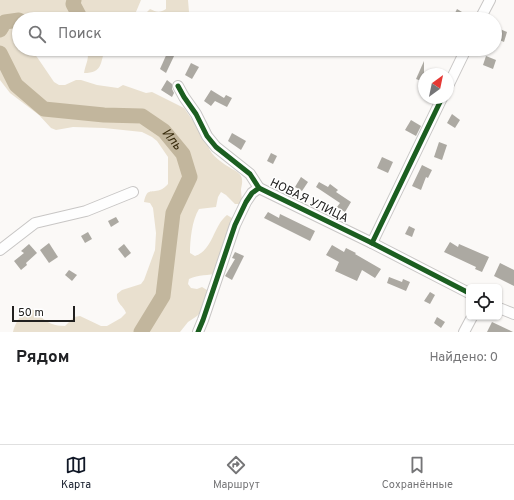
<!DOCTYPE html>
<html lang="ru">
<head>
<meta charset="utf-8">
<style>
	:root { --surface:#fff; --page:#f2f2f2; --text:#202124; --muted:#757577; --line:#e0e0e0; --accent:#111827 }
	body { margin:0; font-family:Overpass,sans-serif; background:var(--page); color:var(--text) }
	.controls { position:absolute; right:12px; bottom:12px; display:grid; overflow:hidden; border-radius:6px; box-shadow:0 1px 3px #0004 }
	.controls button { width:36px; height:36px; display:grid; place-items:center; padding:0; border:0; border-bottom:1px solid var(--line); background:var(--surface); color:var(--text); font:20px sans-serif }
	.compass { position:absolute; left:418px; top:68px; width:36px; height:36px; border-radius:50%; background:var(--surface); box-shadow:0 1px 3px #0004; rotate:33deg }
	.scale { position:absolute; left:12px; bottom:10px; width:63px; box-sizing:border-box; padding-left:4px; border:2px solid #21201f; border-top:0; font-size:11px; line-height:14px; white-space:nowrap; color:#21201f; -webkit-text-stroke:3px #fff; paint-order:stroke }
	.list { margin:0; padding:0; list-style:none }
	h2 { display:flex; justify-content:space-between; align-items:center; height:52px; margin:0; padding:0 16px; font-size:17px }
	h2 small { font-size:13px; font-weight:400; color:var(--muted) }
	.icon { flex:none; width:22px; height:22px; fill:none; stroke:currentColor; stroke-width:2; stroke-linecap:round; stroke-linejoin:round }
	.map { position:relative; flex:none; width:514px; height:332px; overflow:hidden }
	.search { position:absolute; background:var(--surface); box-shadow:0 1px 3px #0004; left:12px; right:12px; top:12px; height:44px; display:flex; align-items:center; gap:10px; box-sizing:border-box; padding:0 14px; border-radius:22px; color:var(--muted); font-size:15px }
	.sheet { height:112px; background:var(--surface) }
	nav { display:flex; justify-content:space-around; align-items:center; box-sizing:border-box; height:56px; border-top:1px solid var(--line); background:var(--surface); font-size:11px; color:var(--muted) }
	nav a { display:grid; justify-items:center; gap:2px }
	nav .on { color:var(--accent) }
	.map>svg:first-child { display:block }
	.green { fill:#e9e0cf }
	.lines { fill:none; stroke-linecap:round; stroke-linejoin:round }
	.river { stroke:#c2b69d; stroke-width:15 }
	.building { fill:#aca9a2 }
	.minor-casing { stroke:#c8c6c5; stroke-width:12 }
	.minor { stroke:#fefefe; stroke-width:10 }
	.cycleway-casing { stroke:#fff; stroke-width:8 }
	.cycleway { stroke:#1b5e20; stroke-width:5 }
	.labels { text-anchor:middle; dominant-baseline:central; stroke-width:3; stroke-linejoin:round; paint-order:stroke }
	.street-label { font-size:12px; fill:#21201f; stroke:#fff }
	.water-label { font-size:13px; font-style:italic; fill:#36290a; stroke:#fff }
</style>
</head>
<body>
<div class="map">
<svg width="514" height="332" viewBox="0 0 514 332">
	<rect width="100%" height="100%" fill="#fbf9f7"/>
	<g class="green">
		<path d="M 0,0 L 141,0 L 133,19 L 19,19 L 19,28 L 16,28 L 16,34 L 19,39 L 19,49 L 29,49 L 37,57 L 54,82 L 59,85 L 65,85 L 76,80 L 81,80 L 97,85 L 118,88 L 123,85 L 146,93 L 152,92 L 184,108 L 207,141 C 208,153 219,161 229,167 C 233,170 238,171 241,176 C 243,181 242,184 241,189 C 241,195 243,199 240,204 L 235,204 L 226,195 L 221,192 L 218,197 L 216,207 L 199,209 C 192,220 190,240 190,253 L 195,256 C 213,250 213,226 227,215 L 232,218 L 232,224 L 218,273 C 208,276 199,274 189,279 L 188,284 L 191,288 L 197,289 L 202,287 L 207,290 L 207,296 L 201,312 L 197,316 L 188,322 L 180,332 L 13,332 C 15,323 21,313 30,309 C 36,310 36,312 40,316 C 47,323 55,326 65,326 L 74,317 L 80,316 L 101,326 L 107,326 L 121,318 L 126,313 C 123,305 116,304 117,294 L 122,290 L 141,284 L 144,280 L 155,250 L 156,233 L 153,208 L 150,203 L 144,202 C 147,188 150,193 160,190 C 163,189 166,186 168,184 L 168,157 L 157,141 L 152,137 L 142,132 L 104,128 L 73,127 L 56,130 L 51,128 L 39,115 L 10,93 L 0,80 Z"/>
		<path d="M 166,0 L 188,0 L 189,12 C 176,21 159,19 144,19 L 146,13 L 150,9 C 156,12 160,13 166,9 Z"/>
		<path d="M 86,49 L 105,49 C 100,63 103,73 84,73 C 85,65 91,56 86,49 Z"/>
	</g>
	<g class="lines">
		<g class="river">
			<polyline points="74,0 73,4 81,19"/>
			<polyline points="0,30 5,22 19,20"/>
			<path id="s1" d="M 0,53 L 16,85 L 44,109 L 104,115 L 142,116 L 164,131 L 183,154 L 190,177 L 173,213 L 163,296 L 141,332"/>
		</g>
	</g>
	<g class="building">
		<polygon points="457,9 467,15 465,19 462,19 454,15"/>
		<polygon points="495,27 507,32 504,42 495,38"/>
		<polygon points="168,51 175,54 166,73 160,69"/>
		<polygon points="486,56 496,60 493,69 483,65"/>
		<polygon points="424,61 424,82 416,79"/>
		<polygon points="191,63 199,67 192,79 185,75"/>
		<polygon points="167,80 172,84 172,89 174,93 172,97 161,90"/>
		<polygon points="211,90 224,98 226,95 232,98 227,107 215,101 211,106 204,101"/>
		<polygon points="452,114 460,120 455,128 447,123"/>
		<polygon points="411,120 421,126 416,136 405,130"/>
		<polygon points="232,133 246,141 241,150 228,141"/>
		<polygon points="439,142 447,145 442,160 434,157"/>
		<polygon points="271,153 277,156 273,164 267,161"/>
		<polygon points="382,157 393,162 388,173 377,168"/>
		<polygon points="422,165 432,170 428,178 426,177 421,190 412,186"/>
		<polygon points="301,177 308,182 302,191 295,187"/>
		<polygon points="319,182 328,187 330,184 338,190 336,192 351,202 345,212 337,207 340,203 316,187"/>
		<polygon points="268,212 279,218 280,214 315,231 310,241 264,218"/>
		<polygon points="116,217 119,222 111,227 108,221"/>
		<polygon points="409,226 415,229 412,237 405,234"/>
		<polygon points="88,232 92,239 85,243 81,236"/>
		<polygon points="450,242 458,247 459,244 489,257 482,272 475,269 476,267 444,252"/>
		<polygon points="49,243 58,257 49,263 40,250"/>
		<polygon points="29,244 37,253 26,263 27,265 21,270 14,261 24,253 21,251"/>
		<polygon points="124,244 131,253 125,258 118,249"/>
		<polygon points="332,245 344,252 346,248 356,253 355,254 381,269 375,278 362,270 357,281 335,271 339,262 326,255"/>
		<polygon points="235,252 244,256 232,280 225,276 235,259 232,258"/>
		<polygon points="500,263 514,270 514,286 494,276"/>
		<polygon points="69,270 77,275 72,281 65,275"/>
		<polygon points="389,277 402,282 403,279 410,282 406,291 387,283"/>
		<polygon points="430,292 435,295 430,304 424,301"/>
		<polygon points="437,317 445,322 441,328 434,323"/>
		<polygon points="492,322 513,332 487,332"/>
	</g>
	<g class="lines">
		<defs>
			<g id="minor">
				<polyline points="480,19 490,0"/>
				<polyline points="178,86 184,97 196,114 207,136 216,147 250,174 259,188 372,243 469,293"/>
				<polyline points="448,86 466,49"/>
				<polyline points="372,243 442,98"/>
				<polyline points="0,250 35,223 86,211 133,192"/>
				<polyline points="499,308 514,314"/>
				<polyline points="198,332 203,320 235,225 246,202 252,193 259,188"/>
				<polyline points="464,332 472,317"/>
			</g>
		</defs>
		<use href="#minor" class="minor-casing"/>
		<use href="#minor" class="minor"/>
		<defs>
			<g id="cycleway">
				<polyline points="178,86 184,97 196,114 207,136 216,147 250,174 259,188 372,243 469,293"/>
				<polyline points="372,243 442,98"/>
				<polyline points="198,332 203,320 235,225 246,202 252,193 259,188"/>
			</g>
		</defs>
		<use href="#cycleway" class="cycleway-casing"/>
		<use href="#cycleway" class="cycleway"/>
	</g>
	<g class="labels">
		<g class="street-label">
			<text transform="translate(309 201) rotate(26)">НОВАЯ УЛИЦА</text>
		</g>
		<g class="water-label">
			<text stroke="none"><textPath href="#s1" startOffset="209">Иль</textPath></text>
		</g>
	</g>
</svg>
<div class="controls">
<button><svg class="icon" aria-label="locate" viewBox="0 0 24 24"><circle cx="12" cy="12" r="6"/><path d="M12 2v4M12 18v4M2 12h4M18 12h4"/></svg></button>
</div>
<svg class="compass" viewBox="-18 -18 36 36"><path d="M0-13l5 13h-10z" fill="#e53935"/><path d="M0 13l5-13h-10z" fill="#757577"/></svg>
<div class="scale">50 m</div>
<div class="search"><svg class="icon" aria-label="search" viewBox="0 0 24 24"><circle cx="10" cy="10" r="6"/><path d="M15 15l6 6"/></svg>Поиск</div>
</div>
<section class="sheet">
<h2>Рядом<small>Найдено: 0</small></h2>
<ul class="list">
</ul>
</section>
<nav>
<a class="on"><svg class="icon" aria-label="map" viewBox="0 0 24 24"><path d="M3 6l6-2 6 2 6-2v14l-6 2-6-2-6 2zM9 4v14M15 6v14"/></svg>Карта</a>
<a><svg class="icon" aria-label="directions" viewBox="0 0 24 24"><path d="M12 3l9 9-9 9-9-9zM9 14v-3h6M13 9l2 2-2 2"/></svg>Маршрут</a>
<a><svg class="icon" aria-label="saved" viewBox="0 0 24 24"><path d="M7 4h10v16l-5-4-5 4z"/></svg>Сохранённые</a>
</nav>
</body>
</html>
